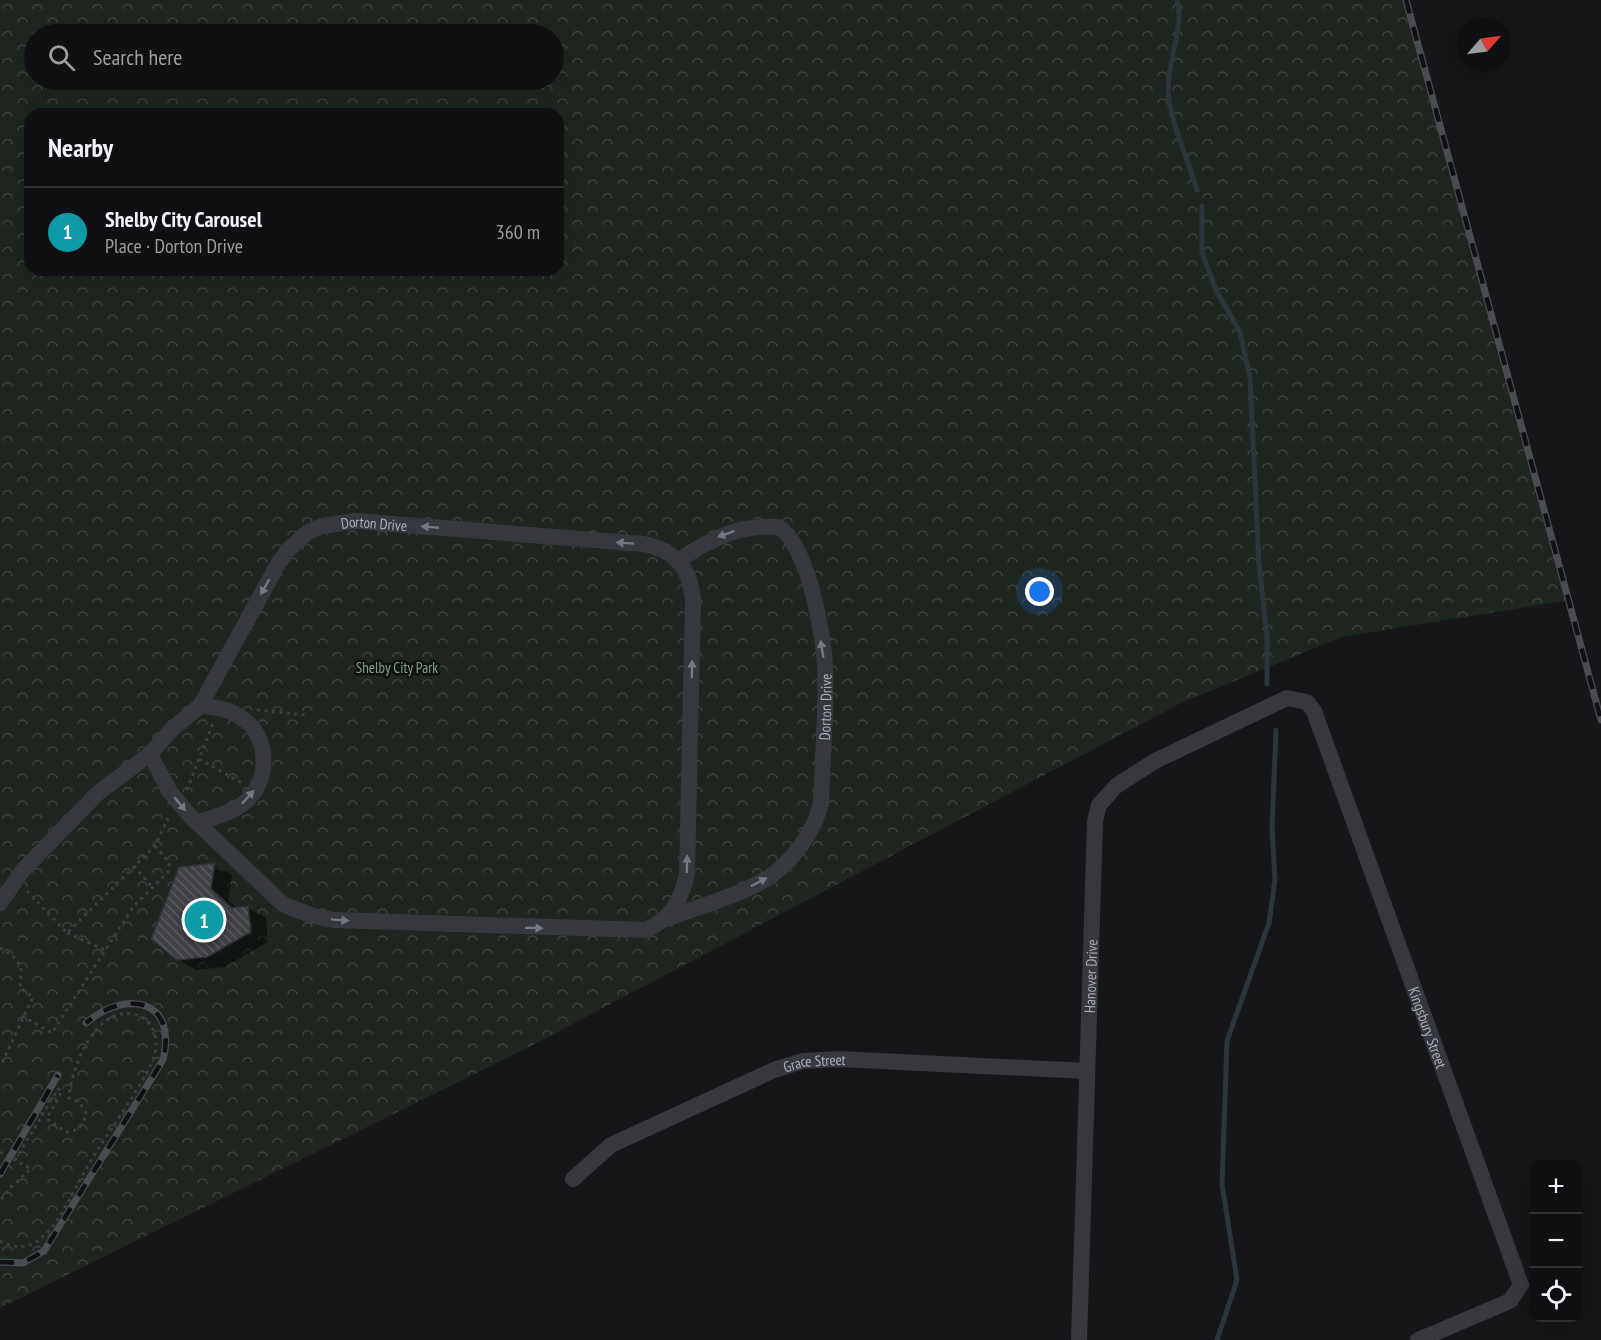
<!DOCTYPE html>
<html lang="en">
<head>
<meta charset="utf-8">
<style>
	:root { --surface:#101012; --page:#1e1e20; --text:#f1f3f6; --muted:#9c9d9f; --line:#303032; --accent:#f2b134 }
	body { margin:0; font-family:"PT Sans Narrow",sans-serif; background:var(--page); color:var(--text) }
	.controls { position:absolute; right:18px; bottom:18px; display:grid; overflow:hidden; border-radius:12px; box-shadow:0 6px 24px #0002 }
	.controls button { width:54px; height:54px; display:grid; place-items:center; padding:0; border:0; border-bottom:2px solid var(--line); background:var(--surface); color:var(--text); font:30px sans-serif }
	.compass { position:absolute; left:1457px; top:18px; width:54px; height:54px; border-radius:50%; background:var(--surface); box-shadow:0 6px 24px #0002; rotate:62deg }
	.you { position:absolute; left:1040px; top:592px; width:21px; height:21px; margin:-15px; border:4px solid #fff; border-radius:50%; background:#1a73e8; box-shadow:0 0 0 9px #1a73e833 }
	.badge { display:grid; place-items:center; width:39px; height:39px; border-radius:50%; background:var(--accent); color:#fff; font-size:20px; font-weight:700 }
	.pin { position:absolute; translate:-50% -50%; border:3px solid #fff; box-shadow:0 2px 6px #0006 }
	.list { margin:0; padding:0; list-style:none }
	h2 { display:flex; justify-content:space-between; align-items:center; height:78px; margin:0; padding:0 24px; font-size:26px }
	h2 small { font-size:20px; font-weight:400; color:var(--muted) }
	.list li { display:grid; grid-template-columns:39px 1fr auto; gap:18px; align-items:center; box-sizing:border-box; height:90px; padding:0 24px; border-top:2px solid var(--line) }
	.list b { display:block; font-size:22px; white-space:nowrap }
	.list p { margin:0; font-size:20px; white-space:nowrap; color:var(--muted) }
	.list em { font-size:20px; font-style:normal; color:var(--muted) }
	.icon { flex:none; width:33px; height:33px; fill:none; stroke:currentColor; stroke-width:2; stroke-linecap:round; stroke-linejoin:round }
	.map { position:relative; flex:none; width:1601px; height:1340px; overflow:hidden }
	.search { position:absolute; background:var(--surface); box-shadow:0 6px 24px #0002; left:24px; top:24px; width:540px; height:66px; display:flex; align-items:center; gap:15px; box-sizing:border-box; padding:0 21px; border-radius:33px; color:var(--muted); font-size:22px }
	.panel { position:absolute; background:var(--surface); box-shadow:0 6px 24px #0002; left:24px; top:108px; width:540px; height:168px; border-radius:18px }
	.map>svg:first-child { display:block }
	.park { fill:url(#park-crowns); fill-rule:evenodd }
	.shadow { fill:#0007 }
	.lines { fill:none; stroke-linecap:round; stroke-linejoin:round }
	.stream { stroke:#2c353c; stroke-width:5 }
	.building { fill:url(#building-back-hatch); stroke:#303034; stroke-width:1.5 }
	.path { stroke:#3d3f44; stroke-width:3; stroke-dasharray:3 4.5; stroke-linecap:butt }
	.minor { stroke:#37383d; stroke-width:16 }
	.rail-casing { stroke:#4a4c52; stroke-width:7 }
	.rail { stroke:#111113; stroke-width:4.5; stroke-dasharray:14; stroke-linecap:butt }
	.oneway { fill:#757881 }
	.labels { text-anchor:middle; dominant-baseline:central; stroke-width:5; stroke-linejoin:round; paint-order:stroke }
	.street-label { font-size:15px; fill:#a8adb8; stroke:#111113 }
	.park-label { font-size:15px; fill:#7fa381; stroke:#111113 }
</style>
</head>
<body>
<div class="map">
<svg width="1601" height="1340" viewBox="0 0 1601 1340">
	<defs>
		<pattern id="park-crowns" width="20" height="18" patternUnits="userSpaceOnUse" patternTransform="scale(1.5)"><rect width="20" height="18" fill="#1e261f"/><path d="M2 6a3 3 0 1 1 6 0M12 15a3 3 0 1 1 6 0" fill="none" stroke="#3c433d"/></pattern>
		<pattern id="building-back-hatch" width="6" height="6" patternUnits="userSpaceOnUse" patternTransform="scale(1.5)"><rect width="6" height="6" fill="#404145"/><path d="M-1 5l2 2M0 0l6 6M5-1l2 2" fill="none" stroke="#595a5e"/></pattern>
	</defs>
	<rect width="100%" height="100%" fill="#161618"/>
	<path class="park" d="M 0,0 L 1406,0 L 1568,600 L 1342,637 L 1183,702 L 527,1048 L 0,1308 ZM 34,34 L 554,34 L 554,80 L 34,80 ZM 30,114 L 558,114 L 558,270 L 30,270 Z"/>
	<polygon class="shadow" points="214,865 232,875 228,900 238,909 248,908 266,918 268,942 225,967 196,970 178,959"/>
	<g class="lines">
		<g class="stream">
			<path d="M 1177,0 C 1185,31 1164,66 1169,101 C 1173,127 1189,163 1197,190"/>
			<polyline points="1202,206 1202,253 1217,292 1240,332 1250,378 1259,565 1267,636 1267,684"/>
			<polyline points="1217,1340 1237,1280 1222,1184 1227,1041 1269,923 1275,879 1272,829 1276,730"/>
		</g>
	</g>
	<polygon class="building" points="215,863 211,889 232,908 248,906 251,932 207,957 177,960 151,939 179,867"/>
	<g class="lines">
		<g class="path">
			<polyline points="257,710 306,715"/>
			<polyline points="199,759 242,783"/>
			<polyline points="187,790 213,723"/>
			<polyline points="134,866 152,887"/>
			<polyline points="27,891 67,933 155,846 168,818"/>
			<polyline points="67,933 105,950"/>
			<polyline points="0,948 12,955 21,967 20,988 33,997 0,1067"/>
			<polyline points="22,1016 52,1033 133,907 169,871 169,862 155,846"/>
			<polyline points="0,1152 31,1169 11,1187 0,1201"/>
			<polyline points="15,1160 58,1089 62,1091 47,1118"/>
			<path d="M 0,1241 C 12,1248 27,1249 39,1240 C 60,1224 75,1187 89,1164 C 108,1131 134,1099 151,1064 C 154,1057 157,1049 156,1042 C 155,1031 150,1020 139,1016 C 98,1000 71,1066 69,1098 L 79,1102 L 86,1113 C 84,1124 78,1132 66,1132 L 47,1119"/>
		</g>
		<g class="minor">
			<path d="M 197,823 C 216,816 238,812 251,796 C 272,771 266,730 237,715 C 225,708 213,707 200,706"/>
			<path id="s1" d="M 0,903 L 23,870 L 99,792 L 150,754 L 172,729 L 200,706 L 278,564 L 289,549 L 308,532 L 322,526 L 355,521 L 644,544 C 675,550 691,569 693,601 L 687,874 C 681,901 671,920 645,930 L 334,920 L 313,916 L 284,905 L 190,816 L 170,792 L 150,754"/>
			<path id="s2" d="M 666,919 C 697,907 732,898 761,882 C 789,867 813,834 821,804 C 822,758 827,712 825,667 C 824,635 807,542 778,527 C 739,524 711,539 679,560"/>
			<path id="s3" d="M 573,1179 L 611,1145 L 774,1070 L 803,1061 L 839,1059 L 1086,1071"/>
			<path id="s4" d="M 1079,1340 L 1095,822 L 1099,805 L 1116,786 L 1155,761 L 1287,698 L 1307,702 L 1314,711 L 1521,1285 L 1510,1301 L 1418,1340"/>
		</g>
		<defs>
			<g id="rail">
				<polyline points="1406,0 1601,720"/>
				<polyline points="0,1174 58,1075"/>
				<path d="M 0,1262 L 23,1263 L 44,1251 L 163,1060 C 178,1000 127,988 86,1023"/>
			</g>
		</defs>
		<use href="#rail" class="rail-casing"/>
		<use href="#rail" class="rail"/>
	</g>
	<defs><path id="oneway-solid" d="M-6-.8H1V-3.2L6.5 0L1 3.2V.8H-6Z" transform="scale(1.5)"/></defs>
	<g class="oneway">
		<use href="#oneway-solid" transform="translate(430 527) rotate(-175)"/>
		<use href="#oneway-solid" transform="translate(726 534) rotate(160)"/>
		<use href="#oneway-solid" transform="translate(625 543) rotate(-176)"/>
		<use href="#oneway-solid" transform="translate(265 587) rotate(119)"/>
		<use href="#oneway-solid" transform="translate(822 649) rotate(-99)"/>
		<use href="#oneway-solid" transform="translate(692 669) rotate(-89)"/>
		<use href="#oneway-solid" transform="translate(248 797) rotate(-48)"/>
		<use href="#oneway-solid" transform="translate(180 804) rotate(50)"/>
		<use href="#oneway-solid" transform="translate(687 864) rotate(-89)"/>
		<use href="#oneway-solid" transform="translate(759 882) rotate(-28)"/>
		<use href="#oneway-solid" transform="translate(340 920) rotate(4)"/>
		<use href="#oneway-solid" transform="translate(534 928) rotate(2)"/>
	</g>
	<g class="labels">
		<g class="street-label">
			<text stroke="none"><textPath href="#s1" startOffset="556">Dorton Drive</textPath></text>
			<text stroke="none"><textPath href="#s2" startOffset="300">Dorton Drive</textPath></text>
			<text stroke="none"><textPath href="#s4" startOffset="364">Hanover Drive</textPath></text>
			<text stroke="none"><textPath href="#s4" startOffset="1122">Kingsbury Street</textPath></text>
			<text stroke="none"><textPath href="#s3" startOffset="272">Grace Street</textPath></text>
		</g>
		<g class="park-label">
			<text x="397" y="667">Shelby City Park</text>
		</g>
	</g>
</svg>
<div class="controls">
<button>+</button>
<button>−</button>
<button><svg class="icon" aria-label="locate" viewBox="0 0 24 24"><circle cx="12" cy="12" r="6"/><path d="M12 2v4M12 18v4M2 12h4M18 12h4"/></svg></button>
</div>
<svg class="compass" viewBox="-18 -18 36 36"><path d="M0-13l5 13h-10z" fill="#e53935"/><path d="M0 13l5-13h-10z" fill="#9c9d9f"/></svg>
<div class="you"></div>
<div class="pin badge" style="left:204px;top:920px;background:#0f9aa8">1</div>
<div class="search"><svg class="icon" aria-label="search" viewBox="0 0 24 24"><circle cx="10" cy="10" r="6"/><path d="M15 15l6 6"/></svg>Search here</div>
<section class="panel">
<h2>Nearby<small></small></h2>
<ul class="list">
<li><span class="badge" style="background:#0f9aa8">1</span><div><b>Shelby City Carousel</b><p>Place · Dorton Drive</p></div><em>360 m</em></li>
</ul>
</section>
</div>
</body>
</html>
